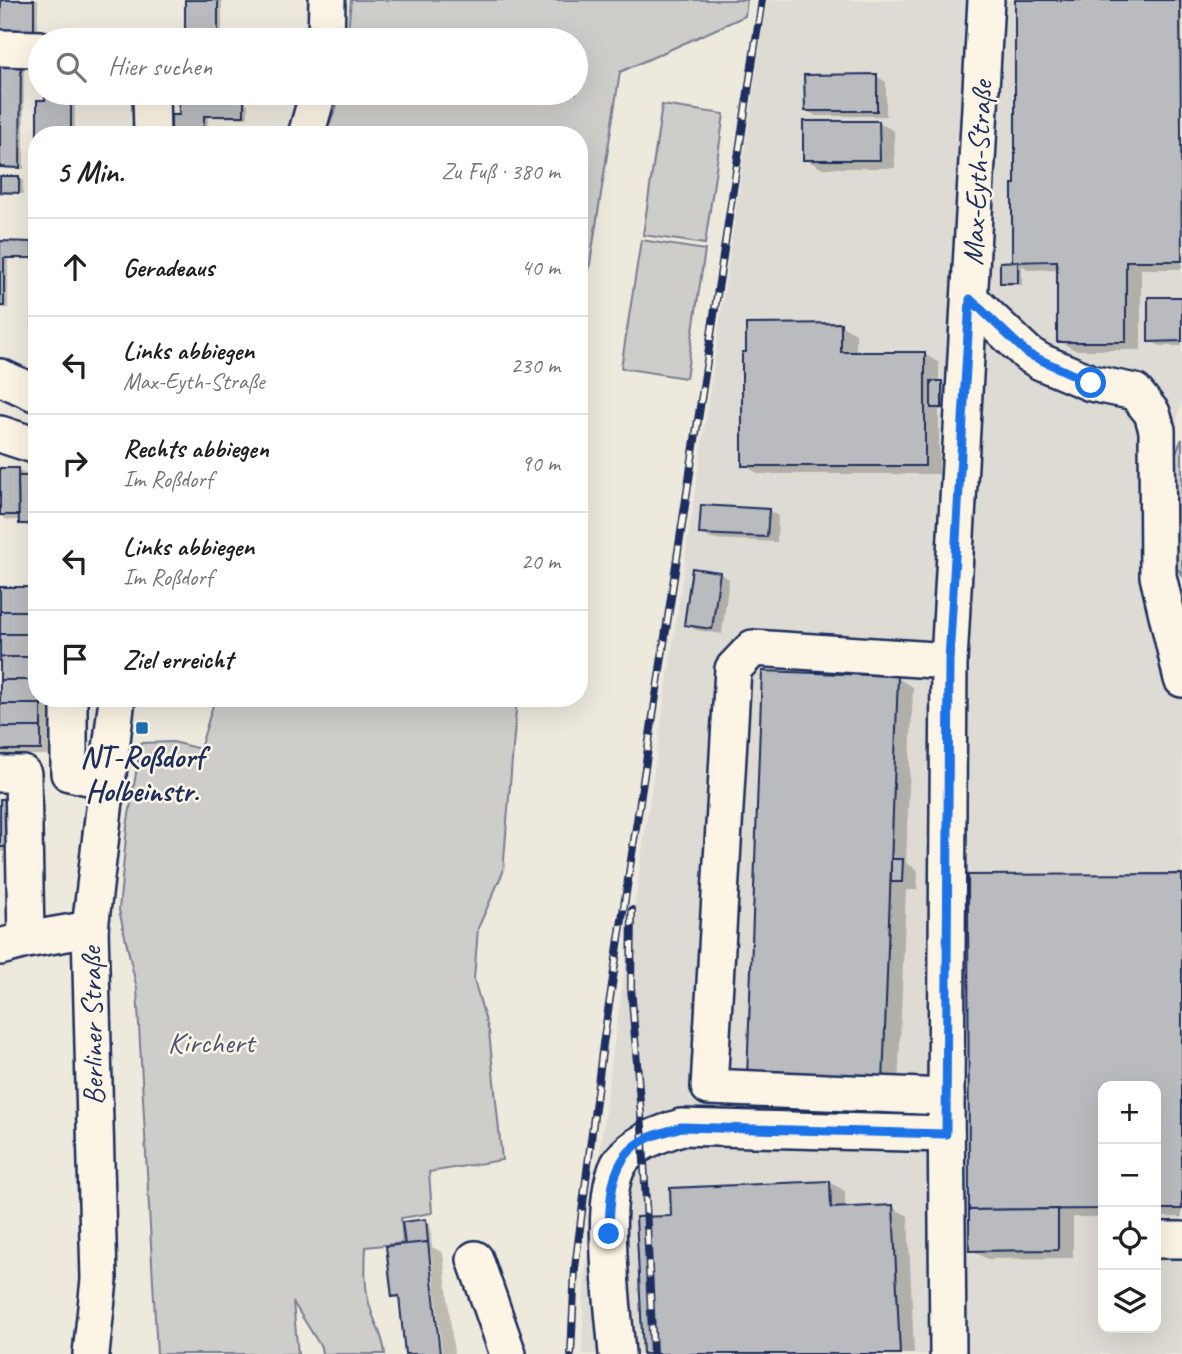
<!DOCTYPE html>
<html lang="de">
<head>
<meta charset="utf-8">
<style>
	:root { --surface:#fff; --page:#f6f6f6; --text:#202124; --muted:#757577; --line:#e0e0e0 }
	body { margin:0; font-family:Caveat,sans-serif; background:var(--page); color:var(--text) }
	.controls { position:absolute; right:21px; bottom:21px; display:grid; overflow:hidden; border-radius:14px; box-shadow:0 7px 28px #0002 }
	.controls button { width:63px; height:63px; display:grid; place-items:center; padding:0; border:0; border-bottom:2px solid var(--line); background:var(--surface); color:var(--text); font:35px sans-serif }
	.stop { position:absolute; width:21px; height:21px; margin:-16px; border:5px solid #1a73e8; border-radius:50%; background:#fff }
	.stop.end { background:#1a73e8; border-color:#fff; box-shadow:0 2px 7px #0008 }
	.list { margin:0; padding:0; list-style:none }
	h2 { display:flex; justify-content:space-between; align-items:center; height:91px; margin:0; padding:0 28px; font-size:30px }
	h2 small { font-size:23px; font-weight:400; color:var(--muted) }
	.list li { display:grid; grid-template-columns:46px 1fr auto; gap:21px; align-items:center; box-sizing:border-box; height:98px; padding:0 28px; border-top:2px solid var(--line) }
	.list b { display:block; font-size:26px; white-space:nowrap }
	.list p { margin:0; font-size:23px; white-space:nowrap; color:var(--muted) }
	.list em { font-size:23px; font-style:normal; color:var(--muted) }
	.icon { flex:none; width:38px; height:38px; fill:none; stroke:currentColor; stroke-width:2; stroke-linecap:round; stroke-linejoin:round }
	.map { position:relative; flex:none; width:1182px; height:1354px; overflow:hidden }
	.search { position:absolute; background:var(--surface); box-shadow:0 7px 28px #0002; left:28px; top:28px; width:560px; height:77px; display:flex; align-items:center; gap:18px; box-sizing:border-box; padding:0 24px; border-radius:38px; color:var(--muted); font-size:26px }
	.panel { position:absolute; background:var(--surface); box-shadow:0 7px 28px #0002; left:28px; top:126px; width:560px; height:581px; border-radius:28px }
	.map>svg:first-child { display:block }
	.built { fill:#dedbd4; fill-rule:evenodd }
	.green { fill:#cfcdca; stroke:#757e94; stroke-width:2 }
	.shadow { fill:#0003; fill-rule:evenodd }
	.building { fill:#babbbe; stroke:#1b2f5e; stroke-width:2 }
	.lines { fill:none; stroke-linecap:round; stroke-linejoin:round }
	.minor-casing { stroke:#1b2f5e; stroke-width:40 }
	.minor { stroke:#fcf5e5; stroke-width:35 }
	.rail-casing { stroke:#1b2f5e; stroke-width:8 }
	.rail { stroke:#fcf5e5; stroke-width:5; stroke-dasharray:16; stroke-linecap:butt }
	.route { stroke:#1a73e8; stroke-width:9 }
	.poi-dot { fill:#1f6fb2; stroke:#fcf5e5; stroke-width:2.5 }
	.labels { text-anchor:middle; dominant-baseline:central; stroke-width:5; stroke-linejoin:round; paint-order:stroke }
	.street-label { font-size:30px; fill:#1b2f5e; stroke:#fcf5e5 }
	.poi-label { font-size:30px; font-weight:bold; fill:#1b2f5e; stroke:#fcf5e5 }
	.park-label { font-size:30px; fill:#485679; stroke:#fcf5e5 }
</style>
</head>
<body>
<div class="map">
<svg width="1182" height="1354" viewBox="0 0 1182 1354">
	<rect width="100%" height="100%" fill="#eee9dd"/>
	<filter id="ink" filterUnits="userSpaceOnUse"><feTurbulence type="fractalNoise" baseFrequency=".0143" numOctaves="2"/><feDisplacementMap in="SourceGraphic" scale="14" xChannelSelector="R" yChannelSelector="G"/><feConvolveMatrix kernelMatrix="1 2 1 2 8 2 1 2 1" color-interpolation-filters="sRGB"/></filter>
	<g filter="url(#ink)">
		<path class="built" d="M 767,0 L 1182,0 L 1182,401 L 1164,473 L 1182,641 L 1182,1354 L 582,1354 L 584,1281 L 610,1071 ZM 1103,1086 L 1156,1086 L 1156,1328 L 1103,1328 Z"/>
		<g class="green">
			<polygon points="351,0 747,0 745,16 620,72 579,334 579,135 325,135 342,93 576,93 576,40 347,40"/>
			<polygon points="662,105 724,114 705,244 643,235"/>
			<polygon points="641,240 705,250 686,378 621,368"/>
			<polygon points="1182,439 1182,575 1170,558 1167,472"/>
			<path d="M 215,698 L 517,698 L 503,872 L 478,928 L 474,980 L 489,1032 L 502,1160 L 429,1172 L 432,1213 L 401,1218 L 403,1243 L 366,1247 C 365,1269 364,1289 371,1310 C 376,1326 384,1338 385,1354 L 322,1354 L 321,1347 L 293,1302 L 298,1354 L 157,1354 L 137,989 L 119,910 L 127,827 L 141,743 L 173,742 L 200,749 Z"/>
		</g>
		<g class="shadow">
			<polygon points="2,0 38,0 38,39"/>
			<polygon points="187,0 222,0 222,35 257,35 262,37 262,40 196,40 196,34 187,32"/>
			<path d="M 1016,0 L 1182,0 L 1182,269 L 1141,269 L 1141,350 L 1075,350 L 1059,341 L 1059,269 L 1029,270 L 1022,265 L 1022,285 L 1006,285 L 1002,282 L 1014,263 L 1017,186 ZM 1066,259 L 1066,263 L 1027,263 L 1027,260 Z"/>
			<polygon points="20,65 24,68 24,169 5,169 0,166"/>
			<polygon points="876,76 886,82 886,116 816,116 806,110"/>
			<polygon points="47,93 115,93 115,103 75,103 75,135 39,135"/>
			<polygon points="187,93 222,93 222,101 244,101 248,104 248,118 208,117 208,135 172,135 187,101"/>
			<polygon points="879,123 894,131 895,168 821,168 805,159"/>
			<polygon points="0,177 18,178 23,180 23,194 0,194"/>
			<polygon points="0,243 32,243 36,246 36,259 8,259 8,308 0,308"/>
			<polygon points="1182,299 1182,346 1160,346 1150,341"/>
			<polygon points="840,325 856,334 856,354 924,354 939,363 939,383 946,385 946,410 939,410 939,474 759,474 744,465"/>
			<polygon points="0,466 5,469 18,470 28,476 28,478 37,478 37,528 30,528 20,522 20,520 8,520 0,516"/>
			<polygon points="768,510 778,516 777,542 711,539 701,533"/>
			<polygon points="719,573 729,579 722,634 696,630 686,624"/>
			<polygon points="0,589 37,698 50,698 50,755 5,755 0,752"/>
			<polygon points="897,678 913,687 906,863 918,870 917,890 906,890 898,1090 764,1086"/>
			<polygon points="0,800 21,852 0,852"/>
			<polygon points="1182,876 1182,1217 1156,1217 1156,1086 1103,1086 1103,1217 1073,1217 1073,1258 987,1259 971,1250"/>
			<polygon points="829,1182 845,1191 845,1209 892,1207 908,1216 914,1354 644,1354"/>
			<polygon points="425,1221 430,1224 432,1247 443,1253 454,1354 442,1354 431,1252 428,1252 438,1354 407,1354 401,1300 393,1296"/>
		</g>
		<g class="building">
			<polygon points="1,0 34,0 34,38 0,38"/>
			<rect x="185" y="0" width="33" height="33"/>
			<polygon points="1015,0 1180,0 1182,261 1126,261 1126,342 1057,342 1057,261 1012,262 1012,184 1015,184"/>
			<rect x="194" y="33" width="64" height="7"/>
			<polygon points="0,63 21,63 20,168 0,167"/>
			<polygon points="877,74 877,111 805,111 804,75"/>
			<polygon points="45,93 111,93 111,101 71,101 71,135 37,135 37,100 45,100"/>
			<rect x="186" y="93" width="32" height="6"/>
			<polygon points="179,99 244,99 244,116 204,116 204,135 171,135 171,115 179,115"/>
			<polygon points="803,121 879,121 880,160 803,160"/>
			<polygon points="0,176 19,176 19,193 0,192"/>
			<polygon points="0,241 32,242 32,258 4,258 4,306 0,306"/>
			<polygon points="1018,261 1018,283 1000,283 1000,262"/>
			<polygon points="1148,297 1182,297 1182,341 1148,342"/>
			<polygon points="33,306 37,306 37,357 32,356"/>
			<polygon points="841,323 841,352 925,352 925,466 742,466 742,352 746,352 746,324"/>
			<rect x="931" y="381" width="11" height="27"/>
			<polygon points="0,468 18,468 19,515 0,515"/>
			<polygon points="18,476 37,476 37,524 19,524"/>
			<polygon points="701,505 769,509 767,537 699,534"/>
			<polygon points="692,568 720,572 712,629 684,625"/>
			<rect x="0" y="587" width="37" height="24"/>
			<rect x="0" y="611" width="37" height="23"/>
			<rect x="0" y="634" width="37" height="23"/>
			<rect x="0" y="657" width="37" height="23"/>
			<polygon points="762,671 898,676 883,1083 747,1078"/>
			<polygon points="0,680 37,680 37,698 41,698 41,704 0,704"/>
			<rect x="0" y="704" width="41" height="23"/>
			<rect x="0" y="727" width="41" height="23"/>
			<rect x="0" y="799" width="11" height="48"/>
			<polygon points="891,859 903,859 902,882 891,882"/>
			<polygon points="1182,874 1182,1209 1156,1209 1156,1086 1103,1086 1103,1209 969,1210 968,875"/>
			<polygon points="830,1181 831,1208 893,1205 900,1354 643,1354 636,1217 671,1216 670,1188"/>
			<polygon points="1058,1209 1058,1250 969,1251 969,1210"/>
			<polygon points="426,1219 428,1242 405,1245 402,1222"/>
			<polygon points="428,1242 440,1354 405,1354 399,1296 392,1297 386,1246"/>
		</g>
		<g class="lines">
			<defs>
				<g id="minor">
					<polyline points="326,40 327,0"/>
					<polyline points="0,48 40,49"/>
					<polyline points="151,93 152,135"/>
					<polyline points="306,135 318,93"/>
					<polyline points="970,299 1028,354 1041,362 1091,383 1135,392 1152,413 1157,430 1158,576 1182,679"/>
					<polyline points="0,377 37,394"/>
					<polyline points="0,434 37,446"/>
					<polyline points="69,698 69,773 107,781"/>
					<polyline points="0,774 23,774 26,940"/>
					<polyline points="0,947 26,940 90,929"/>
					<polyline points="946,1097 709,1087 733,669 753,648 949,661"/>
					<polyline points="1156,1240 1182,1240"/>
					<polyline points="475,1259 508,1354"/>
					<polyline points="91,1354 99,1280 90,929 117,698"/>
					<path d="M 617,1354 C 614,1311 597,1194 621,1161 C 636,1141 659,1135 681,1127 L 946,1134"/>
					<polyline points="948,1354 946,1097 949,661 986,0"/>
				</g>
			</defs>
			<use href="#minor" class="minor-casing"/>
			<use href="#minor" class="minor"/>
			<defs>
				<g id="rail">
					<polyline points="632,910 631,987 643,1140 653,1354"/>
					<polyline points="571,1354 575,1268 603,1044 762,0"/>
				</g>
			</defs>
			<use href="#rail" class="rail-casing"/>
			<use href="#rail" class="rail"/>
		</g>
	</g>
	<g class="lines" filter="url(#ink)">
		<path class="route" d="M 609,1234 C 610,1200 609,1159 644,1140 C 655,1134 670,1131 681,1127 L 946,1134 L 949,661 L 970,299 L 1028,354 L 1091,383"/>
	</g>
	<rect class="poi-dot" x="135" y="721" width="14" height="14" rx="3.5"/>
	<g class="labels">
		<g class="street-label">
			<text transform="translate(977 173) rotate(-87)">Max-Eyth-Straße</text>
			<text transform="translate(92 1026) rotate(-91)">Berliner Straße</text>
		</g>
		<g class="poi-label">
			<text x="142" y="757">NT-Roßdorf<tspan x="142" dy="34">Holbeinstr.</tspan></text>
		</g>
		<g class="park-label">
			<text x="211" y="1042">Kirchert</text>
		</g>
	</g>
</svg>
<div class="controls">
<button>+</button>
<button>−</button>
<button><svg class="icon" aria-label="locate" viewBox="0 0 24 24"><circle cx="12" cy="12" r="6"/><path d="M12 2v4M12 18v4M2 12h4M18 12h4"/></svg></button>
<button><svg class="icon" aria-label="layers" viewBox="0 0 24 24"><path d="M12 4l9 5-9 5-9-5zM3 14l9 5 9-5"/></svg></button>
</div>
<div class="stop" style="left:1091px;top:383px"></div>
<div class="stop end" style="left:609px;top:1234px"></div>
<div class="search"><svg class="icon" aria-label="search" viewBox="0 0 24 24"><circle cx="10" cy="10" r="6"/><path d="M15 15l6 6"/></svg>Hier suchen</div>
<section class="panel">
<h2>5 Min.<small>Zu Fuß · 380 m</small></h2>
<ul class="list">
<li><svg class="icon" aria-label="ahead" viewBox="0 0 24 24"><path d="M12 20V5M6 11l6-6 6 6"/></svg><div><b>Geradeaus</b></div><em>40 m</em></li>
<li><svg class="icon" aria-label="left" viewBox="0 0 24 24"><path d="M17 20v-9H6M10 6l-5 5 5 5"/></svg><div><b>Links abbiegen</b><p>Max-Eyth-Straße</p></div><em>230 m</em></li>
<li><svg class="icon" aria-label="right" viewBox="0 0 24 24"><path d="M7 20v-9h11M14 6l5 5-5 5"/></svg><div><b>Rechts abbiegen</b><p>Im Roßdorf</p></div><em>90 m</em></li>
<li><svg class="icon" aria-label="left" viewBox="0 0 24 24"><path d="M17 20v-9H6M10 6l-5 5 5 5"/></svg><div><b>Links abbiegen</b><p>Im Roßdorf</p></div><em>20 m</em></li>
<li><svg class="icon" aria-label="arrive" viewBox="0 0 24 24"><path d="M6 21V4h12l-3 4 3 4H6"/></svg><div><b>Ziel erreicht</b></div></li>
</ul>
</section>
</div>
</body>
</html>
